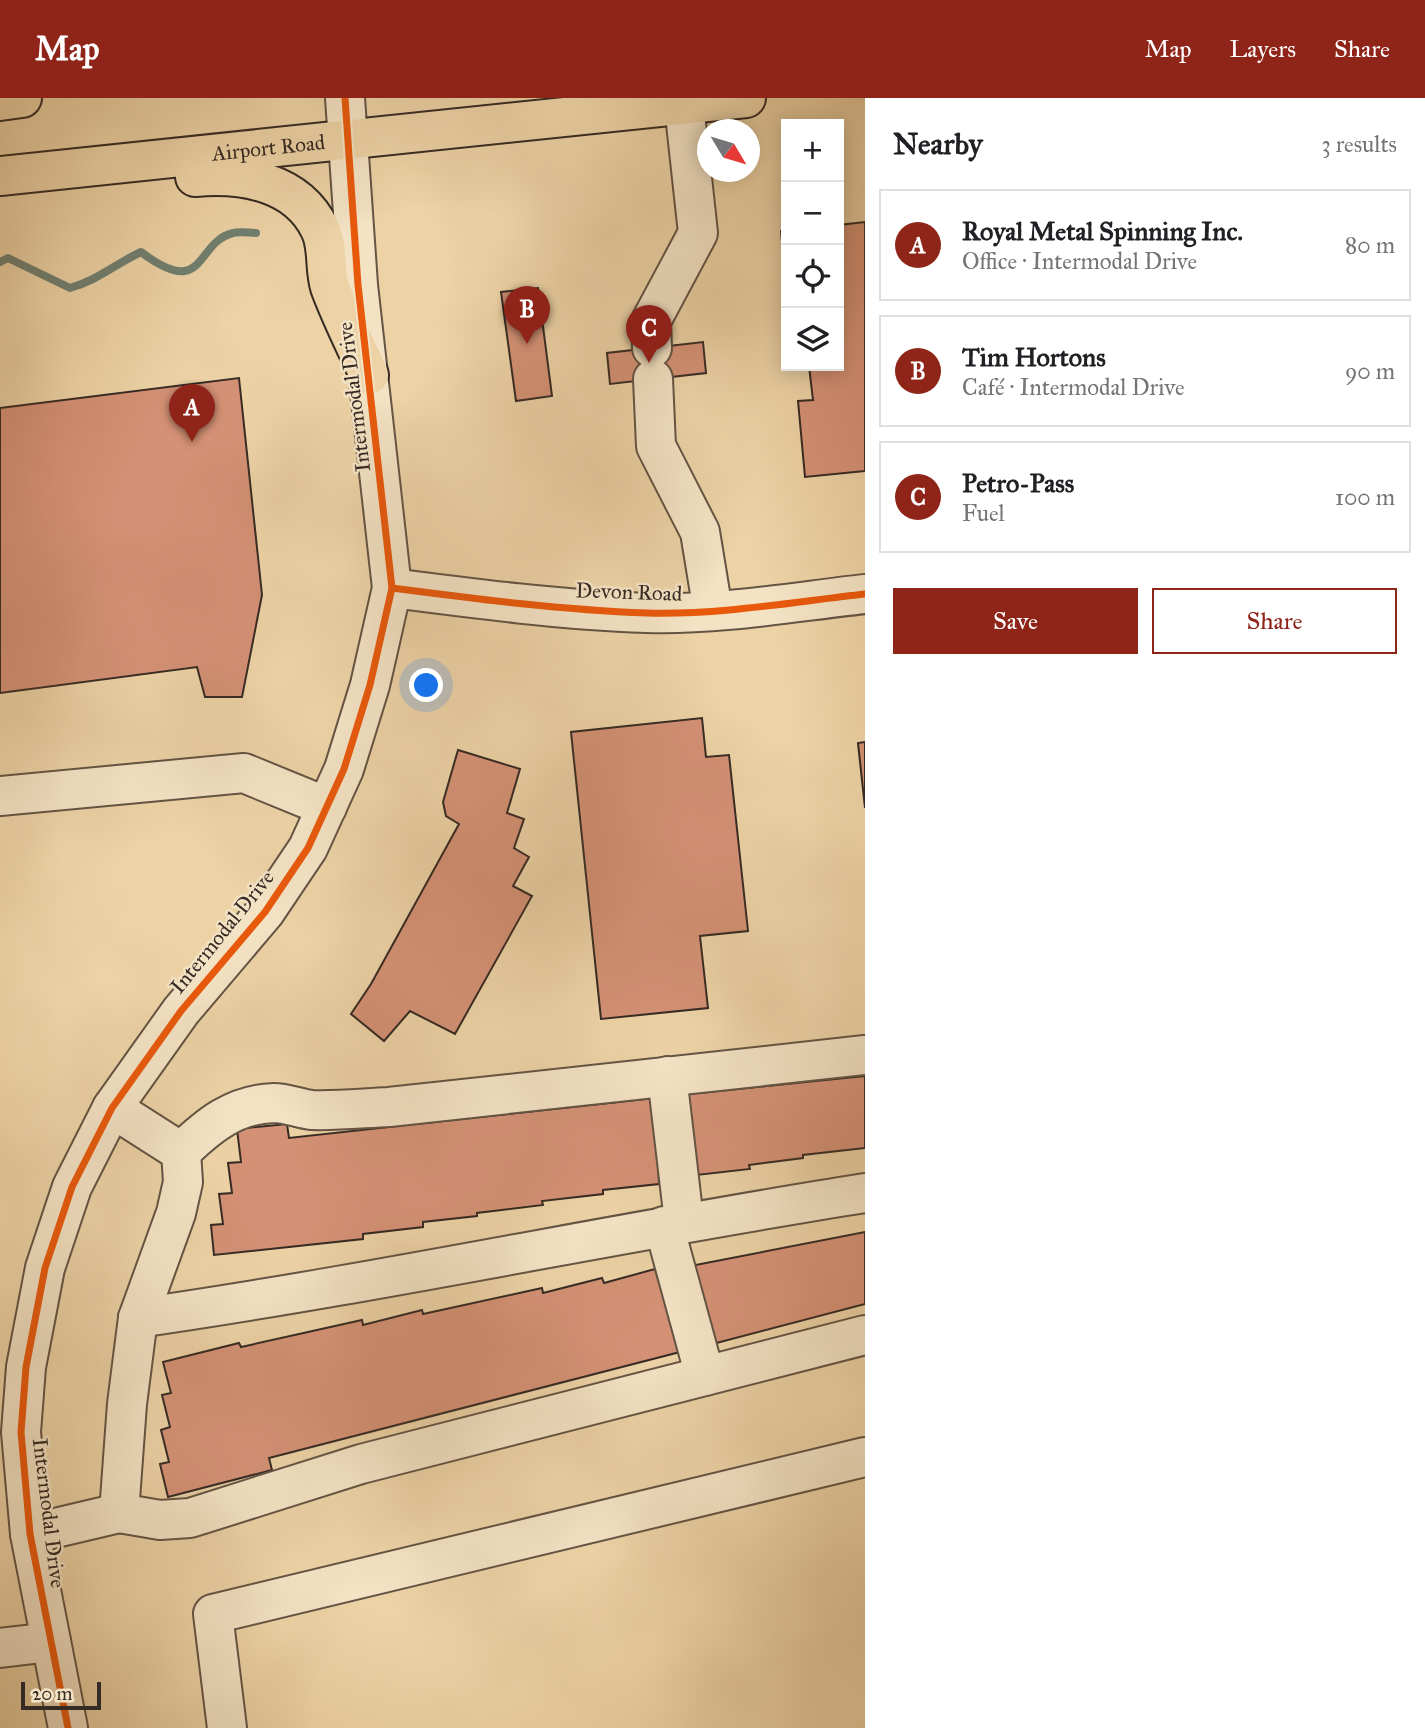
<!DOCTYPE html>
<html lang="en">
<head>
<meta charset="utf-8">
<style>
	:root { --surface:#fff; --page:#f6f6f6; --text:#202124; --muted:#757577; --line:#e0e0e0; --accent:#8f2418 }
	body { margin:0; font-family:"IM FELL Great Primer",serif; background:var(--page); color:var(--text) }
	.controls { position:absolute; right:21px; top:21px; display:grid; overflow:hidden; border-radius:0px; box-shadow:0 4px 18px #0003 }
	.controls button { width:63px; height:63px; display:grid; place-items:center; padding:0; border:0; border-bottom:2px solid var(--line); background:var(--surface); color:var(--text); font:35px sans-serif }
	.compass { position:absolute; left:697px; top:21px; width:63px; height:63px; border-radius:50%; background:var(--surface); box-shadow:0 4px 18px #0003; rotate:128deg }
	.scale { position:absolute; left:21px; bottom:18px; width:80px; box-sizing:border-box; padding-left:7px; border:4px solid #362a24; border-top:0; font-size:19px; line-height:24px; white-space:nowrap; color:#362a24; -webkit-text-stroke:5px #f3e2c4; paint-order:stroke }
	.you { position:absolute; left:427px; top:588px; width:24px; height:24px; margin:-18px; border:5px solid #fff; border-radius:50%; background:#1a73e8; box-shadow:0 0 0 10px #1a73e833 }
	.badge { display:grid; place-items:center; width:46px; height:46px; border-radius:50%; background:var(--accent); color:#fff; font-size:23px; font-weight:700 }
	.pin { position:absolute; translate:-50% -58px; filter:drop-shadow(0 2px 4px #0008) }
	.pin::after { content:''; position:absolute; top:37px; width:24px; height:21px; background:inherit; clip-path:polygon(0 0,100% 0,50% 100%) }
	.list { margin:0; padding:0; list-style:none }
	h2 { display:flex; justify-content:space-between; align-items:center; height:91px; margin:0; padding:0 28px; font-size:30px }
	h2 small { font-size:23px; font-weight:400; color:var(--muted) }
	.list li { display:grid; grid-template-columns:46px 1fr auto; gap:21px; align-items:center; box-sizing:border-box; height:112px; margin:0 14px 14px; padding:0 14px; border:2px solid var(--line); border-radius:0px }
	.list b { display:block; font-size:26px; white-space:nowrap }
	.list p { margin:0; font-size:23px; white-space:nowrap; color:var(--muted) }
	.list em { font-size:23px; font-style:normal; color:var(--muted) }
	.actions { display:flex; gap:14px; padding:21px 28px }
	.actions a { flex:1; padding:16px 0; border:2px solid var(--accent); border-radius:0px; text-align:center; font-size:24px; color:var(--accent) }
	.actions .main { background:var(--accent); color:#fff }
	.icon { flex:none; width:38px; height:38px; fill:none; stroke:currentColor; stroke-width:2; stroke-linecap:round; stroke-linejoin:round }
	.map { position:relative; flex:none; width:865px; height:1630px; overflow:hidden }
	header { display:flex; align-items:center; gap:42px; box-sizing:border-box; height:98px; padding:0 35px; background:var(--accent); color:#fff }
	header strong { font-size:33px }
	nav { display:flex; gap:38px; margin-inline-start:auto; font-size:24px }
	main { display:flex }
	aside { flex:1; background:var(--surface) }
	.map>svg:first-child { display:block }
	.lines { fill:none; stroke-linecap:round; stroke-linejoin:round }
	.stream { stroke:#717f70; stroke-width:8 }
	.building { fill:#d49175; stroke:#362a24; stroke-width:2 }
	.minor-casing { stroke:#645444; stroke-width:42 }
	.major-casing { stroke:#362a24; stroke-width:42 }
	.minor { stroke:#f3e2c4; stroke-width:38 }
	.major { stroke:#ecd2a5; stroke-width:38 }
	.cycleway-casing { stroke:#f3e2c4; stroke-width:11 }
	.cycleway { stroke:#e8590c; stroke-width:7 }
	.labels { text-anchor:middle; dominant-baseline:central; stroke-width:5; stroke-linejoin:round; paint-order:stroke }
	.street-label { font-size:21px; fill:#362a24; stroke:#f3e2c4 }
</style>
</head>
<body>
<header>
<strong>Map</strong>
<nav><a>Map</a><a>Layers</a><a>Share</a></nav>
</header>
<main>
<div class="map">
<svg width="865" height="1630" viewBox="0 0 865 1630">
	<rect width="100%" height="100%" fill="#ecd2a5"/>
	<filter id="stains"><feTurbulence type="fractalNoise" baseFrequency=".00286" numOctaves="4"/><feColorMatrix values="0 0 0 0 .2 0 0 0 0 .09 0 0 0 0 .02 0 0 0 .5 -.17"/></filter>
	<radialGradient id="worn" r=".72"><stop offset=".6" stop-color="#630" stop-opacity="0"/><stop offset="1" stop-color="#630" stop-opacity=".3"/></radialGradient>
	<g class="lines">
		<path class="stream" d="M 0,164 L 8,160 L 70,190 C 98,182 115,166 141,154 C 206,203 195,144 233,135 C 240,133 249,135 256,135"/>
	</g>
	<g class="building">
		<polygon points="865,124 865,373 805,379 798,303 813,302 809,268 839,268 839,127"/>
		<polygon points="786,132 786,188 781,133"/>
		<polygon points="538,190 552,298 516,303 501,194"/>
		<polygon points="703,244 706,275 610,286 607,255"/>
		<polygon points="239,280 262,497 242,599 205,599 197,569 0,595 0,310"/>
		<polygon points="702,620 706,659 729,657 748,833 700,838 708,910 601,921 571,634"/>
		<polygon points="865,644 865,710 858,645"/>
		<polygon points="458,652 520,671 507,715 524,721 514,750 529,759 513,788 532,798 455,936 410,913 384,943 351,916 371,886 459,726 446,718 443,704"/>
		<polygon points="865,978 865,1050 803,1057 803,1060 749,1067 750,1071 688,1078 679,997"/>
		<polygon points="655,1000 659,1086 603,1092 603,1096 542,1103 543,1107 477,1115 477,1118 423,1124 423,1129 363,1136 363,1141 214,1157 211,1127 223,1126 219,1096 232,1095 228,1065 241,1064 237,1031 287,1026 289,1040"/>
		<polygon points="865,1134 865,1206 705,1248 680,1170"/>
		<polygon points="655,1171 680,1254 269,1360 272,1372 168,1399 160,1366 169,1364 161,1332 170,1329 162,1297 171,1295 163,1264 239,1245 241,1249 362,1222 363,1227 422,1212 423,1216 542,1190 543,1195 602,1180 604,1185"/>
	</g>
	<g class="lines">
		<defs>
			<g id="minor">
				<polyline points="652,250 651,223 698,135 684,7"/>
				<polyline points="653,281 656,348 700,434 713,513"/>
				<path d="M 392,490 C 477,501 562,512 647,515 C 720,517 793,504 865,496"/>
				<polyline points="0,698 244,675 327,709"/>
				<polyline points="667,978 684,1123"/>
				<path d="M 181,1054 C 208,1028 234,1006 274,1005 C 287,1005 300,1011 312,1012 C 337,1013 364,1010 389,1009 L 865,957"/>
				<polyline points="664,1128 705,1278"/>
				<path d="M 138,1220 C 381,1185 622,1133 865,1095"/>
				<polyline points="119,1415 160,1422 190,1420 361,1366 865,1237"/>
				<polyline points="30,1436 119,1415 127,1306 138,1220 176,1115 183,1084 181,1054 112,1010"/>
				<polyline points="0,1550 51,1544"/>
				<polyline points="68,1630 30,1436 21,1334 26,1269 45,1170 72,1089 112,1010 181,913 265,814 308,750 344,671 370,587 392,490 358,187 345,0"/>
				<polyline points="227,1630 213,1516 865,1359"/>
			</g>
			<g id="major">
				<polyline points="0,3 22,0"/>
				<path id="s1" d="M 0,78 L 746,0"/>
				<path d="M 195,79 C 242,75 297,83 320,131 C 329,149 324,170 330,189 C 341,219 356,248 369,277"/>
			</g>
		</defs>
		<use href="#minor" class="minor-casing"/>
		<use href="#major" class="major-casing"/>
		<use href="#minor" class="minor"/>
		<use href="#major" class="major"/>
		<defs>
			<g id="cycleway">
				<path d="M 392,490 C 477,501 562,512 647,515 C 720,517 793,504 865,496"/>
				<polyline points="68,1630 30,1436 21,1334 26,1269 45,1170 72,1089 112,1010 181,913 265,814 308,750 344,671 370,587 392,490 358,187 345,0"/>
			</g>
		</defs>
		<use href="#cycleway" class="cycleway-casing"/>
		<use href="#cycleway" class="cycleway"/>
	</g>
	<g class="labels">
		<g class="street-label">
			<text stroke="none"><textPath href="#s1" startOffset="270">Airport Road</textPath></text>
			<text transform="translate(354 299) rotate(-97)">Intermodal Drive</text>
			<text transform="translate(629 494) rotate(2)">Devon Road</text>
			<text transform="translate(222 834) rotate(-51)">Intermodal Drive</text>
			<text transform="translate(49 1415) rotate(83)">Intermodal Drive</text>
		</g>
	</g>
	<rect width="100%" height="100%" filter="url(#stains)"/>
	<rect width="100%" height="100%" fill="url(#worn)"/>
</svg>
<div class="controls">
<button>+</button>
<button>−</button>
<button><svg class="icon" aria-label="locate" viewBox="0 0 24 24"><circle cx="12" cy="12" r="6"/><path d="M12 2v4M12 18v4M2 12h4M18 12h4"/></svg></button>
<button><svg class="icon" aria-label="layers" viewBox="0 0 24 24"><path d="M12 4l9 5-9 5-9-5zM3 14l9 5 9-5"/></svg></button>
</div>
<svg class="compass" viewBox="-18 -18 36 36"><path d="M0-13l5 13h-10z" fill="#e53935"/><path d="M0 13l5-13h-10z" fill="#757577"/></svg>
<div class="scale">20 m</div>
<div class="you"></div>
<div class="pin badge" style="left:192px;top:344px">A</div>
<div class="pin badge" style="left:527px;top:246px">B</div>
<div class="pin badge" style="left:649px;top:265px">C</div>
</div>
<aside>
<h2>Nearby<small>3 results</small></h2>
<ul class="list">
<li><span class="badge">A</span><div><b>Royal Metal Spinning Inc.</b><p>Office · Intermodal Drive</p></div><em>80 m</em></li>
<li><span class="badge">B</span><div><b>Tim Hortons</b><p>Café · Intermodal Drive</p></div><em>90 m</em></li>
<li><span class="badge">C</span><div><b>Petro-Pass</b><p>Fuel</p></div><em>100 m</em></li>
</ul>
<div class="actions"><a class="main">Save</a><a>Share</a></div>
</aside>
</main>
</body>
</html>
